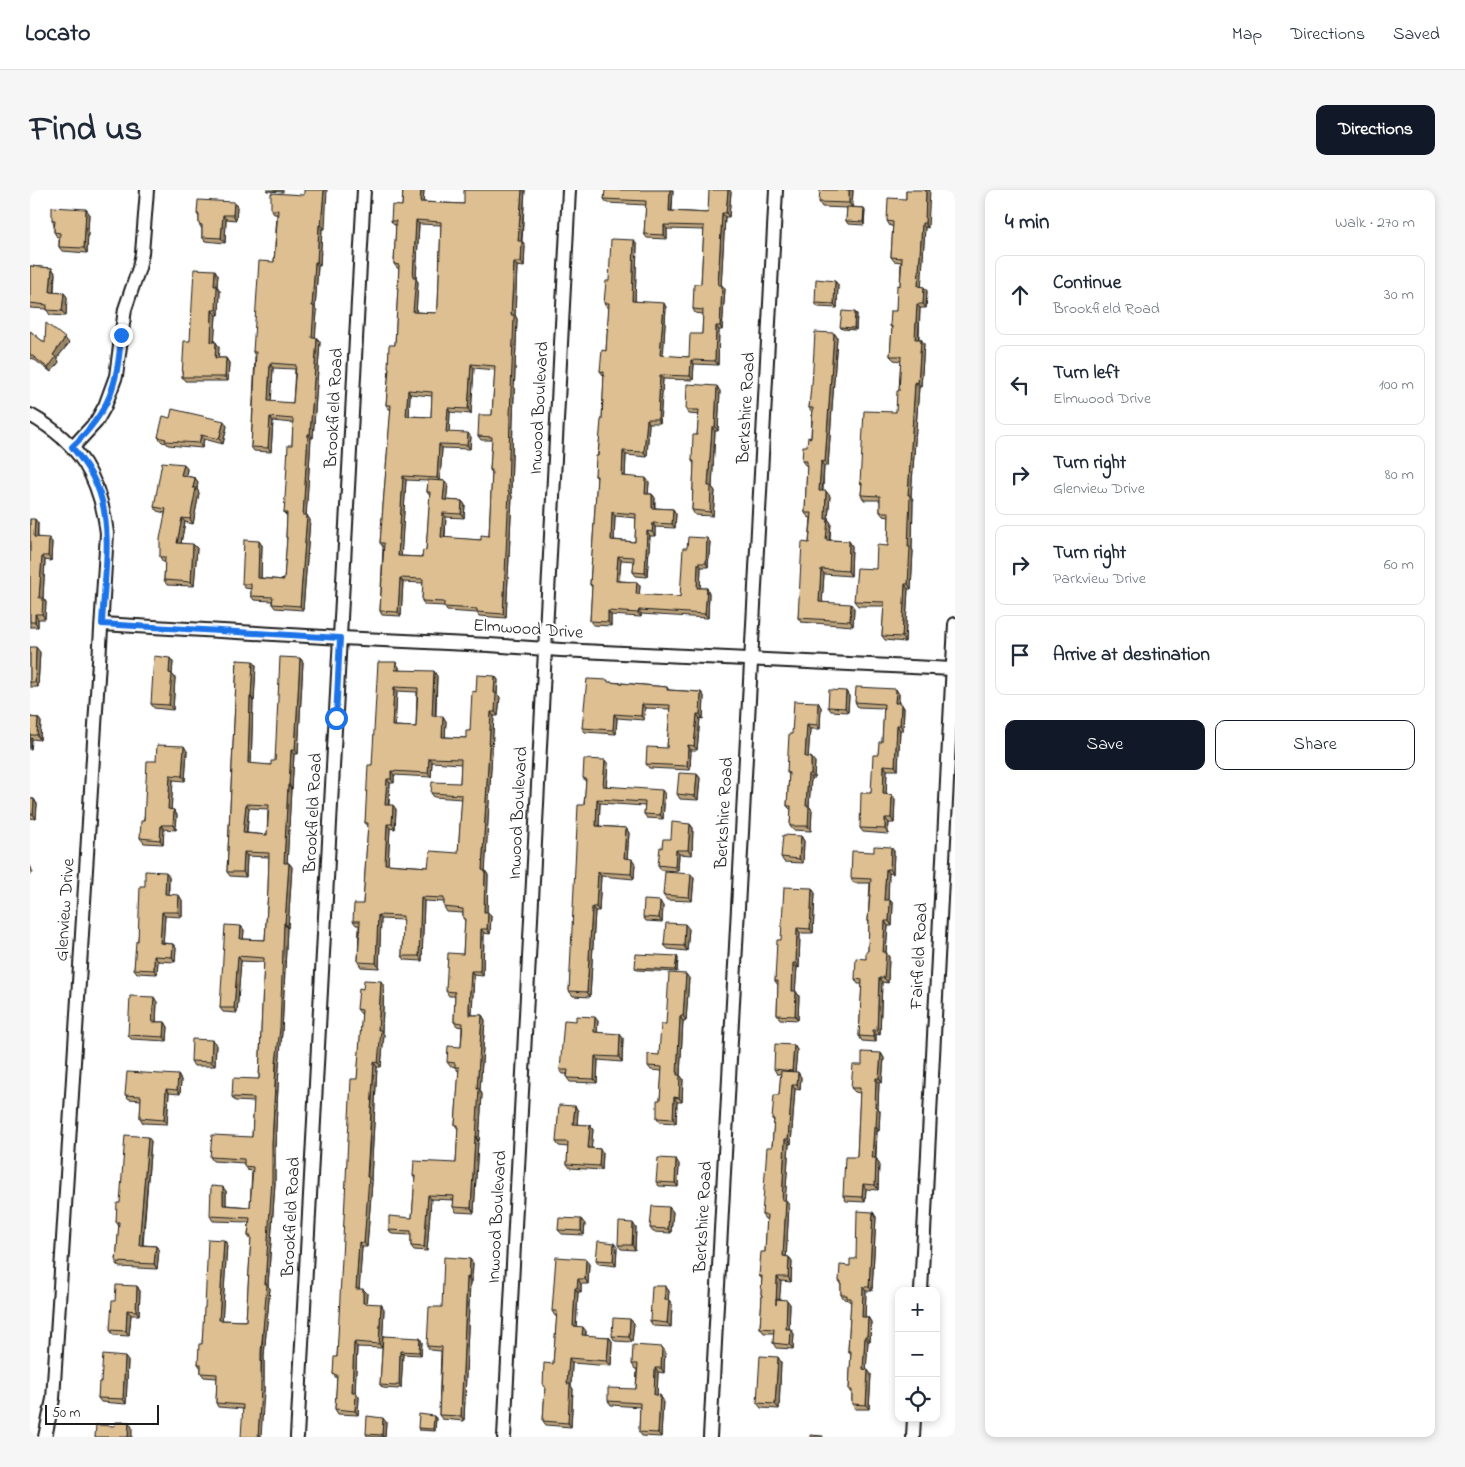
<!DOCTYPE html>
<html lang="en">
<head>
<meta charset="utf-8">
<style>
	:root { --surface:#fff; --page:#f6f6f7; --text:#1f2937; --muted:#747a83; --line:#e0e1e3; --accent:#111827 }
	body { margin:0; font-family:"Indie Flower",sans-serif; background:var(--page); color:var(--text) }
	.controls { position:absolute; right:15px; bottom:15px; display:grid; overflow:hidden; border-radius:10px; box-shadow:0 2px 8px #0003 }
	.controls button { width:45px; height:45px; display:grid; place-items:center; padding:0; border:0; border-bottom:1px solid var(--line); background:var(--surface); color:var(--text); font:25px sans-serif }
	.scale { position:absolute; left:15px; bottom:12px; width:114px; box-sizing:border-box; padding-left:5px; border:2px solid #1c1c1c; border-top:0; font-size:14px; line-height:18px; white-space:nowrap; color:#1c1c1c; -webkit-text-stroke:4px #fff; paint-order:stroke }
	.stop { position:absolute; width:15px; height:15px; margin:-11px; border:4px solid #1a73e8; border-radius:50%; background:#fff }
	.stop.end { background:#1a73e8; border-color:#fff; box-shadow:0 1px 5px #0008 }
	.list { margin:0; padding:0; list-style:none }
	h2 { display:flex; justify-content:space-between; align-items:center; height:65px; margin:0; padding:0 20px; font-size:21px }
	h2 small { font-size:16px; font-weight:400; color:var(--muted) }
	.list li { display:grid; grid-template-columns:32px 1fr auto; gap:15px; align-items:center; box-sizing:border-box; height:80px; margin:0 10px 10px; padding:0 10px; border:1px solid var(--line); border-radius:10px }
	.list b { display:block; font-size:19px; white-space:nowrap }
	.list p { margin:0; font-size:16px; white-space:nowrap; color:var(--muted) }
	.list em { font-size:16px; font-style:normal; color:var(--muted) }
	.actions { display:flex; gap:10px; padding:15px 20px }
	.actions a { flex:1; padding:11px 0; border:1px solid var(--accent); border-radius:10px; text-align:center; font-size:18px; color:var(--accent) }
	.actions .main { background:var(--accent); color:#fff }
	.icon { flex:none; width:28px; height:28px; fill:none; stroke:currentColor; stroke-width:2; stroke-linecap:round; stroke-linejoin:round }
	.map { position:relative; flex:none; width:925px; height:1247px; overflow:hidden; border-radius:10px }
	header { display:flex; align-items:center; gap:30px; box-sizing:border-box; height:70px; padding:0 25px; background:var(--surface); border-bottom:1px solid var(--line) }
	header strong { font-size:24px }
	nav { display:flex; gap:28px; margin-inline-start:auto; font-size:18px }
	.intro { display:flex; align-items:center; justify-content:space-between; box-sizing:border-box; height:120px; padding:0 30px }
	h1 { margin:0; font-size:35px }
	.button { padding:12px 22px; border-radius:10px; background:var(--accent); color:#fff; font-size:18px; font-weight:700 }
	main { display:flex; gap:30px; padding:0 30px }
	aside { flex:1; background:var(--surface); border-radius:10px; box-shadow:0 2px 8px #0003 }
	.map>svg:first-child { display:block }
	.lines { fill:none; stroke-linecap:round; stroke-linejoin:round }
	.street-casing { stroke:#1c1c1c; stroke-width:16 }
	.street { stroke:#fff; stroke-width:12 }
	.wall { fill:#bea47d; stroke:#1c1c1c; fill-rule:evenodd }
	.shaded-wall { fill:#9b8666; stroke:#1c1c1c }
	.building { fill:#ddbf91; stroke:#1c1c1c; fill-rule:evenodd }
	.route { stroke:#1a73e8; stroke-width:6 }
	.labels { text-anchor:middle; dominant-baseline:central; stroke-width:4; stroke-linejoin:round; paint-order:stroke }
	.street-label { font-size:18px; fill:#1c1c1c; stroke:#fff }
</style>
</head>
<body>
<header>
<strong>Locato</strong>
<nav><a>Map</a><a>Directions</a><a>Saved</a></nav>
</header>
<div class="intro"><h1>Find us</h1><a class="button">Directions</a></div>
<main>
<div class="map">
<svg width="925" height="1247" viewBox="0 0 925 1247">
	<rect width="100%" height="100%" fill="#fff"/>
	<filter id="ink" filterUnits="userSpaceOnUse"><feTurbulence type="fractalNoise" baseFrequency=".02" numOctaves="2"/><feDisplacementMap in="SourceGraphic" scale="10" xChannelSelector="R" yChannelSelector="G"/><feConvolveMatrix kernelMatrix="1 2 1 2 8 2 1 2 1" color-interpolation-filters="sRGB"/></filter>
	<g filter="url(#ink)">
		<g class="lines">
			<defs>
				<g id="street">
					<path d="M 0,225 C 50,253 70,287 77,343 L 23,1209 L 15,1247"/>
					<polyline points="43,257 66,232 75,216 86,186 95,119 109,78 112,63 117,0"/>
					<polyline points="72,434 311,448 459,455 531,460 923,479"/>
					<polyline points="891,1101 925,434"/>
					<polyline points="267,1247 334,0"/>
					<polyline points="474,1247 539,0"/>
					<polyline points="680,1247 746,0"/>
					<polyline points="883,1247 884,1228"/>
				</g>
			</defs>
			<use href="#street" class="street-casing"/>
			<use href="#street" class="street"/>
		</g>
		<g class="wall">
			<polygon points="236,0 253,0 253,2 237,1"/>
			<path d="M 373,0 L 394,0 L 393,12 L 434,14 L 495,0 L 492,51 L 495,55 L 494,77 L 487,76 L 485,125 L 487,129 L 483,230 L 481,304 L 482,306 L 476,428 L 449,426 L 447,423 L 417,421 L 414,416 L 395,415 L 392,411 L 393,393 L 373,392 L 371,426 L 352,425 L 350,421 L 353,357 L 350,353 L 361,219 L 359,219 L 356,215 L 359,179 L 358,178 L 365,155 L 369,78 L 367,78 L 364,74 L 366,35 L 364,35 L 361,31 L 372,16 ZM 389,34 L 411,35 L 408,116 L 406,123 L 386,122 L 388,92 L 386,89 ZM 444,178 L 465,180 L 462,225 L 448,246 L 451,250 L 462,250 L 460,280 L 462,283 L 459,346 L 451,350 L 415,348 L 416,327 L 434,328 L 435,315 L 432,311 L 416,310 L 418,295 L 415,291 L 410,290 L 412,258 L 440,259 L 441,247 L 419,242 L 420,222 L 441,224 ZM 380,204 L 402,206 L 401,227 L 379,226 ZM 376,290 L 398,291 L 397,302 L 400,306 L 396,361 L 392,367 L 371,366 Z"/>
			<path d="M 643,0 L 642,21 L 678,23 L 701,2 L 699,27 L 695,27 L 691,95 L 695,99 L 692,140 L 689,140 L 688,175 L 664,174 L 663,190 L 633,189 L 630,233 L 619,233 L 617,267 L 596,265 L 595,286 L 619,292 L 618,304 L 622,304 L 625,308 L 625,318 L 643,319 L 646,324 L 645,338 L 625,337 L 625,346 L 620,346 L 617,387 L 606,386 L 603,382 L 604,371 L 591,370 L 589,391 L 607,392 L 610,396 L 609,405 L 650,407 L 657,358 L 680,352 L 678,377 L 671,377 L 670,398 L 677,398 L 679,403 L 678,428 L 611,424 L 611,427 L 581,425 L 581,436 L 563,435 L 560,431 L 562,397 L 560,395 L 567,288 L 565,286 L 572,230 L 574,186 L 573,185 L 570,181 L 576,161 L 579,117 L 577,117 L 574,113 L 579,91 L 607,55 L 605,111 L 636,117 L 633,166 L 659,167 L 672,144 L 673,124 L 665,123 L 663,119 L 671,94 L 674,40 L 637,39 L 637,49 L 617,48 L 614,44 L 616,15 L 577,13 L 574,9 ZM 585,326 L 606,328 L 605,352 L 584,350 Z"/>
			<polygon points="823,0 822,17 834,18 835,20 834,35 818,34 816,31 817,18 792,17 789,12"/>
			<polygon points="876,0 898,38 895,37 891,97 894,97 897,101 896,118 890,118 889,149 891,149 894,154 891,197 889,197 881,306 883,310 882,359 883,361 881,399 878,399 875,452 855,450 852,446 854,416 828,416 824,411 846,379 858,356 859,327 853,326 850,322 850,310 834,310 831,305 832,295 830,293 866,222 869,201 871,171 864,170 860,166 862,139 860,136 866,121 870,96 871,72 864,71 861,67 863,36 860,36 857,31 876,9"/>
			<path d="M 274,5 L 295,39 L 292,39 L 290,76 L 288,76 L 285,118 L 287,121 L 285,148 L 287,148 L 290,152 L 283,248 L 281,248 L 276,325 L 280,330 L 273,420 L 245,418 L 242,414 L 242,411 L 224,410 L 221,406 L 221,399 L 215,398 L 212,394 L 232,355 L 231,388 L 254,390 L 257,349 L 256,347 L 257,326 L 254,323 L 262,255 L 263,233 L 243,231 L 241,262 L 224,261 L 221,257 L 225,166 L 223,162 L 244,72 L 247,24 L 244,24 L 241,20 ZM 243,178 L 265,179 L 263,213 L 241,212 Z"/>
			<polygon points="204,12 207,17 206,30 196,29 195,53 175,51 172,47 172,39 169,34 169,27 167,24"/>
			<polygon points="59,23 57,63 32,61 29,57 29,47 27,47 24,42 24,34 22,30"/>
			<polygon points="0,76 22,78 25,83 24,102 34,103 37,107 36,126 20,125 17,120 17,119 0,118"/>
			<polygon points="188,85 187,96 190,101 189,125 186,125 184,152 189,157 188,168 196,168 199,173 198,191 155,191 152,187 160,151"/>
			<polygon points="805,91 808,95 807,118 788,117 785,113"/>
			<polygon points="825,122 827,124 826,140 812,139 810,137"/>
			<polygon points="0,141 15,153 39,153 27,168 29,172 21,182 2,168 0,170"/>
			<polygon points="804,143 807,147 798,276 794,276 793,301 800,306 798,329 801,333 800,350 819,351 822,356 821,386 794,384 792,412 824,418 823,436 771,432 768,428 779,353 781,328 778,327 775,323 777,275 775,275 772,271 781,248 782,222 779,218 782,195"/>
			<polygon points="690,201 688,241 685,241 682,297 685,301 683,326 665,325 662,320 664,274 662,271 667,245 669,225 659,224 656,220"/>
			<polygon points="140,228 197,236 193,254 174,249 172,258 138,255 137,253 132,252 128,247"/>
			<polygon points="154,274 157,279 156,286 165,288 168,292 167,299 169,303 163,334 155,332 151,353 167,358 164,396 137,395 134,390 135,372 133,372 130,367 135,323 127,321 124,317"/>
			<polygon points="0,329 8,333 8,347 22,352 21,371 15,370 13,408 16,412 15,429 8,429 8,437 0,437"/>
			<polygon points="0,457 10,462 8,497 0,497"/>
			<path d="M 270,468 L 273,472 L 268,564 L 264,564 L 262,599 L 261,599 L 257,673 L 259,673 L 262,677 L 258,738 L 257,738 L 252,842 L 249,877 L 245,958 L 245,993 L 238,1096 L 240,1098 L 234,1166 L 234,1202 L 213,1219 L 188,1217 L 186,1213 L 187,1188 L 174,1187 L 171,1183 L 171,1178 L 168,1174 L 172,1154 L 175,1118 L 194,1050 L 197,1054 L 192,1130 L 216,1131 L 221,1050 L 218,1046 L 219,1032 L 183,1031 L 180,1026 L 196,1001 L 196,1015 L 220,1017 L 222,981 L 217,980 L 214,976 L 214,973 L 183,971 L 180,967 L 222,947 L 224,912 L 205,911 L 202,907 L 229,889 L 234,772 L 211,771 L 207,823 L 193,822 L 190,818 L 211,736 L 214,740 L 213,749 L 235,750 L 238,700 L 239,667 L 217,666 L 216,687 L 200,686 L 197,682 L 207,470 L 226,475 L 224,511 L 223,511 L 221,574 L 241,575 L 245,571 ZM 219,618 L 238,619 L 237,645 L 217,643 Z"/>
			<polygon points="143,472 142,484 145,488 143,520 124,518 121,514"/>
			<path d="M 369,477 L 369,480 L 407,486 L 406,526 L 416,531 L 415,547 L 436,548 L 440,541 L 446,502 L 465,486 L 468,490 L 467,504 L 470,507 L 468,526 L 464,526 L 455,680 L 458,685 L 457,722 L 461,726 L 460,744 L 454,743 L 453,786 L 444,785 L 442,822 L 442,825 L 452,825 L 455,830 L 450,900 L 452,904 L 449,951 L 448,951 L 444,1023 L 426,1022 L 423,1017 L 424,1010 L 401,1009 L 397,1061 L 384,1060 L 381,1056 L 381,1045 L 362,1044 L 359,1040 L 382,1028 L 385,989 L 383,986 L 426,973 L 428,939 L 425,935 L 429,882 L 428,881 L 425,877 L 420,876 L 417,872 L 431,857 L 432,837 L 427,836 L 424,832 L 425,806 L 419,806 L 416,801 L 433,764 L 435,731 L 433,728 L 433,723 L 417,722 L 414,717 L 414,712 L 394,711 L 392,771 L 375,770 L 372,766 L 373,730 L 351,729 L 349,778 L 331,777 L 328,772 L 329,735 L 326,735 L 323,731 L 333,714 L 338,637 L 335,633 L 342,575 ZM 367,501 L 387,502 L 386,537 L 365,536 ZM 402,572 L 431,574 L 430,593 L 401,603 L 404,607 L 432,609 L 428,663 L 398,677 L 358,674 L 360,638 L 365,639 L 366,619 L 359,615 L 360,593 L 364,593 L 364,585 L 401,587 Z"/>
			<polygon points="580,492 637,497 639,500 671,502 674,506 673,529 670,528 667,560 661,560 660,580 619,578 616,574 637,558 640,519 615,518 614,530 587,528 586,544 555,542 552,538"/>
			<polygon points="869,504 869,513 871,513 874,518 873,540 870,540 868,580 857,580 856,604 862,605 865,609 864,633 859,633 858,644 833,642 830,638 841,603 848,565 852,552 854,518 828,517 825,512"/>
			<polygon points="819,506 818,522 801,521 798,517"/>
			<polygon points="791,517 790,539 780,539 778,567 785,572 784,588 781,588 779,616 782,620 781,641 763,640 760,636 761,620 757,616 759,585 757,582 762,544"/>
			<polygon points="0,527 8,528 11,532 10,550 2,549 1,560 0,560"/>
			<polygon points="157,561 155,591 143,590 141,620 144,620 147,625 146,640 134,639 133,654 114,653 110,648 126,571"/>
			<polygon points="578,574 576,596 635,604 633,629 617,628 614,624 615,616 570,613 569,636 596,638 599,643 597,668 605,673 604,689 571,686 569,721 565,721 560,807 543,806 539,801 554,615 556,592 553,588"/>
			<polygon points="667,584 670,588 668,610 650,609 647,604"/>
			<polygon points="0,609 4,609 7,614 6,629 0,628"/>
			<polygon points="660,634 663,638 662,665 649,664 648,681 631,680 628,675 632,658 641,649"/>
			<polygon points="771,646 774,651 773,673 754,672 751,667"/>
			<polygon points="864,661 863,684 859,683 858,710 860,710 863,714 862,736 858,736 856,762 859,767 858,793 852,792 850,845 846,844 846,852 832,851 829,846 832,794 828,794 825,789 836,769 838,761 839,733 838,731 840,693 824,693 821,688 844,662"/>
			<polygon points="0,675 3,683 0,684"/>
			<polygon points="139,686 139,705 152,710 152,727 135,726 133,753 143,754 146,758 145,772 128,771 127,784 107,783 104,779 115,696"/>
			<polygon points="664,688 662,711 637,710 633,705"/>
			<polygon points="785,703 783,743 770,743 769,778 767,777 765,801 769,806 768,830 750,829 747,825 748,795 745,791 751,750"/>
			<polygon points="633,716 632,732 616,731 613,727"/>
			<polygon points="659,739 657,761 638,759 634,755"/>
			<polygon points="648,768 647,782 607,780 605,778"/>
			<polygon points="659,788 656,831 653,831 650,885 653,889 652,912 647,912 646,933 630,932 627,928 630,910 632,881 621,880 618,876 629,865 636,834"/>
			<polygon points="354,796 352,841 354,845 351,877 347,877 341,989 342,992 337,1057 332,1057 329,1099 337,1103 336,1114 354,1119 352,1158 327,1157 325,1202 326,1202 329,1207 328,1225 308,1224 305,1219 307,1189 303,1184 307,1167 332,824 331,824 327,819"/>
			<polygon points="127,812 126,832 135,832 138,837 137,851 101,849 98,845"/>
			<polygon points="568,831 567,842 593,848 592,872 568,870 567,893 540,892 537,888 537,884 533,884 530,880"/>
			<polygon points="186,854 185,876 164,876 161,871"/>
			<polygon points="764,855 767,860 765,882 771,887 770,900 765,899 761,954 759,954 755,1010 759,1015 756,1067 759,1067 762,1071 761,1092 751,1091 749,1109 760,1114 759,1139 761,1139 764,1144 763,1159 746,1158 743,1153 744,1143 734,1143 730,1138 732,1107 731,1104 732,1089 729,1086 735,1062 737,1029 735,1029 732,1025 742,957 744,931 742,929 749,905 751,884 747,884 744,879"/>
			<polygon points="851,863 854,868 852,893 849,892 848,918 850,921 849,941 847,941 846,968 849,973 848,1000 836,999 835,1012 816,1011 813,1006 827,967 830,903 825,902 821,898 832,875"/>
			<polygon points="148,885 151,890 150,904 139,903 137,934 113,933 110,928 111,910 99,909 95,905"/>
			<polygon points="545,916 548,921 547,935 560,935 563,940 561,958 570,959 573,963 572,980 540,978 537,974 538,957 529,956 526,952"/>
			<polygon points="121,951 113,1055 126,1056 129,1060 127,1079 89,1077 86,1072 89,1036 86,1032 90,1013"/>
			<polygon points="649,974 648,997 629,996 626,992"/>
			<polygon points="639,1017 643,1022 641,1043 623,1042 620,1038"/>
			<polygon points="843,1022 846,1027 842,1101 836,1101 835,1127 838,1127 841,1132 840,1151 838,1151 836,1179 841,1184 839,1219 825,1219 822,1214 822,1204 819,1200 821,1165 818,1161 821,1112 820,1112 818,1110 814,1109 811,1105 811,1094 809,1091 826,1069"/>
			<polygon points="555,1034 554,1045 532,1044 528,1040"/>
			<polygon points="606,1038 605,1060 591,1059 588,1055"/>
			<polygon points="587,1057 586,1076 569,1074 566,1070"/>
			<polygon points="443,1073 442,1092 440,1092 434,1231 412,1229 409,1225 411,1161 400,1160 397,1156 412,1117"/>
			<polygon points="559,1074 558,1094 551,1094 551,1102 548,1102 546,1136 556,1141 556,1146 579,1147 582,1151 581,1176 542,1173 541,1196 543,1199 541,1237 516,1235 513,1231 515,1198 513,1196 523,1174 527,1126 525,1126 522,1121"/>
			<polygon points="107,1096 110,1101 109,1125 101,1125 99,1146 83,1145 80,1140 85,1111"/>
			<polygon points="635,1096 639,1101 638,1110 639,1110 642,1114 641,1137 623,1136 620,1131"/>
			<polygon points="600,1129 604,1133 602,1152 585,1151 582,1146"/>
			<polygon points="353,1146 392,1152 391,1165 373,1164 371,1198 368,1198 368,1199 353,1198 350,1195"/>
			<polygon points="635,1161 634,1183 628,1182 627,1205 633,1210 631,1247 612,1246 609,1242 610,1217 581,1215 578,1211 606,1199 607,1179 605,1179 602,1174"/>
			<polygon points="98,1171 96,1214 71,1212 68,1208 71,1192"/>
			<polygon points="751,1172 749,1219 731,1218 727,1213"/>
			<polygon points="404,1226 406,1228 405,1241 389,1240 388,1238"/>
			<polygon points="356,1232 355,1247 338,1247 336,1244"/>
		</g>
		<g class="shaded-wall">
			<polygon points="294,0 297,0 295,39 291,35"/>
			<polygon points="391,0 394,0 393,16 390,12"/>
			<polygon points="492,0 495,0 491,55 488,51"/>
			<polygon points="640,0 643,0 641,25 639,21"/>
			<polygon points="698,0 700,0 701,2 699,27 696,23"/>
			<polygon points="819,0 823,0 822,18 819,13"/>
			<polygon points="896,0 900,0 898,38 895,33"/>
			<polygon points="204,12 207,17 206,30 203,25"/>
			<polygon points="834,18 835,20 834,35 833,32"/>
			<polygon points="56,19 59,23 57,63 54,58"/>
			<polygon points="692,23 695,27 691,99 688,95"/>
			<polygon points="193,25 196,29 195,53 191,48"/>
			<polygon points="386,30 389,34 386,89 388,92 386,126 383,122 383,88"/>
			<polygon points="892,33 895,37 891,101 888,96"/>
			<polygon points="289,35 292,39 290,76 287,72"/>
			<polygon points="634,35 637,39 637,49 634,45"/>
			<polygon points="604,50 607,55 605,115 602,111"/>
			<polygon points="492,51 495,55 494,77 491,72"/>
			<polygon points="285,72 288,76 285,118 287,121 285,152 282,148 282,116"/>
			<polygon points="484,72 487,76 485,125 487,129 483,230 481,304 482,306 476,428 473,424 478,302 481,125"/>
			<polygon points="22,78 25,83 23,106 20,102"/>
			<polygon points="185,80 188,85 187,96 190,101 189,125 186,120 184,96"/>
			<polygon points="805,91 808,95 807,118 804,114"/>
			<polygon points="692,95 695,99 692,140 690,136"/>
			<polygon points="894,97 897,101 896,118 893,114"/>
			<polygon points="34,103 37,107 36,126 32,121"/>
			<polygon points="634,113 636,117 633,170 630,165"/>
			<polygon points="887,114 890,118 888,153 885,149"/>
			<polygon points="182,120 186,125 184,157 181,152"/>
			<polygon points="825,122 827,124 826,140 824,138"/>
			<polygon points="686,136 689,140 688,175 685,171"/>
			<polygon points="804,143 807,147 798,276 795,272"/>
			<polygon points="35,148 39,153 27,168 29,172 21,182 18,178 23,165"/>
			<polygon points="287,148 290,152 283,248 280,244"/>
			<polygon points="891,149 894,154 891,197 888,193"/>
			<polygon points="186,152 189,157 188,172 185,168"/>
			<polygon points="196,168 199,173 198,191 195,187"/>
			<polygon points="661,170 664,174 663,190 660,186"/>
			<polygon points="240,173 243,178 241,216 238,211"/>
			<polygon points="441,174 444,178 441,224 438,219"/>
			<polygon points="630,185 633,189 630,233 628,229"/>
			<polygon points="885,192 889,197 881,306 883,310 882,359 883,361 881,399 878,394 878,305"/>
			<polygon points="687,196 690,201 688,241 685,237"/>
			<polygon points="378,200 380,204 379,230 376,226"/>
			<polygon points="418,218 420,222 419,246 416,242"/>
			<polygon points="240,227 243,231 241,262 238,258"/>
			<polygon points="617,229 619,233 617,267 614,262"/>
			<polygon points="194,231 197,236 193,254 189,249"/>
			<polygon points="682,237 685,241 682,297 685,301 683,326 680,322 678,296"/>
			<polygon points="438,243 441,247 440,259 437,255"/>
			<polygon points="278,244 281,248 276,329 273,325"/>
			<polygon points="171,245 174,249 172,258 169,253"/>
			<polygon points="409,254 412,258 410,292 407,288"/>
			<polygon points="593,261 596,265 595,290 592,286"/>
			<polygon points="791,271 794,276 792,305 789,301"/>
			<polygon points="154,274 157,279 155,290 151,285"/>
			<polygon points="373,286 376,290 371,370 368,366"/>
			<polygon points="165,288 168,292 167,299 169,303 163,334 160,329 163,298"/>
			<polygon points="616,288 619,292 618,308 615,304"/>
			<polygon points="415,291 418,295 416,314 413,310"/>
			<polygon points="796,301 800,306 798,329 801,333 799,354 796,350 795,329"/>
			<polygon points="622,304 625,308 624,322 622,318"/>
			<polygon points="432,311 435,315 434,328 431,324"/>
			<polygon points="643,319 646,324 645,338 642,334"/>
			<polygon points="582,322 585,326 584,354 581,350"/>
			<polygon points="413,323 416,327 414,352 411,347"/>
			<polygon points="277,325 280,330 273,420 270,416"/>
			<polygon points="152,328 155,332 150,358 147,353"/>
			<polygon points="5,329 8,333 7,351 4,347"/>
			<polygon points="623,333 625,337 625,346 622,342"/>
			<polygon points="617,341 620,346 617,387 615,383"/>
			<polygon points="19,348 22,352 21,371 18,366"/>
			<polygon points="677,348 680,352 678,377 676,373"/>
			<polygon points="229,351 232,355 231,392 228,388"/>
			<polygon points="819,351 822,356 821,386 818,381"/>
			<polygon points="163,354 167,358 164,396 161,392"/>
			<polygon points="12,366 15,370 13,408 16,412 15,429 12,424 9,408"/>
			<polygon points="588,366 591,370 589,395 586,391"/>
			<polygon points="668,373 671,377 670,402 667,398"/>
			<polygon points="791,379 794,384 792,416 789,412"/>
			<polygon points="370,388 373,392 371,426 368,422"/>
			<polygon points="607,392 610,396 609,408 606,404"/>
			<polygon points="875,394 878,399 875,452 872,447"/>
			<polygon points="677,398 679,403 678,428 675,424"/>
			<polygon points="821,414 824,418 823,436 820,431"/>
			<polygon points="609,420 611,424 611,427 608,423"/>
			<polygon points="578,421 581,425 581,436 578,432"/>
			<polygon points="5,424 8,429 8,437 5,432"/>
			<polygon points="6,457 10,462 8,497 5,492"/>
			<polygon points="140,468 143,472 142,484 145,488 143,520 139,515 139,483"/>
			<polygon points="270,468 273,472 268,564 265,560"/>
			<polygon points="223,471 226,475 224,511 221,507"/>
			<polygon points="366,472 369,477 368,484 365,480"/>
			<polygon points="404,481 407,486 405,530 402,526"/>
			<polygon points="465,486 468,490 467,504 470,507 468,526 465,522 464,503"/>
			<polygon points="364,497 367,501 365,540 362,536"/>
			<polygon points="866,499 869,504 868,517 865,513"/>
			<polygon points="816,501 819,506 818,522 815,518"/>
			<polygon points="671,502 674,506 673,529 670,524"/>
			<polygon points="220,507 223,511 221,578 218,573"/>
			<polygon points="788,512 791,517 790,539 787,535"/>
			<polygon points="871,513 874,518 873,540 870,535"/>
			<polygon points="612,514 615,518 614,530 611,526"/>
			<polygon points="461,522 464,526 455,685 452,680"/>
			<polygon points="584,524 587,528 586,544 583,540"/>
			<polygon points="667,524 670,528 667,560 664,556"/>
			<polygon points="413,526 416,531 415,551 412,547"/>
			<polygon points="8,528 11,532 10,550 7,545"/>
			<polygon points="777,534 780,539 778,571 775,567"/>
			<polygon points="867,535 870,540 868,580 865,576"/>
			<polygon points="0,547 2,549 1,560 0,558"/>
			<polygon points="658,555 661,560 660,580 657,576"/>
			<polygon points="154,556 157,561 155,591 152,586"/>
			<polygon points="261,560 264,564 262,599 259,595"/>
			<polygon points="781,567 785,572 784,588 781,584"/>
			<polygon points="399,568 402,572 401,587 398,583"/>
			<polygon points="575,570 578,574 576,600 573,596"/>
			<polygon points="854,575 857,580 856,609 853,604"/>
			<polygon points="361,581 364,585 364,593 361,589"/>
			<polygon points="667,584 670,588 668,610 665,606"/>
			<polygon points="778,584 781,588 779,616 782,620 781,641 778,636 776,616"/>
			<polygon points="140,585 143,590 141,624 138,619"/>
			<polygon points="357,589 360,593 358,619 355,615"/>
			<polygon points="258,595 261,599 257,677 254,673"/>
			<polygon points="632,600 635,604 633,629 630,625"/>
			<polygon points="862,605 865,609 864,633 861,628"/>
			<polygon points="4,609 7,614 6,629 3,624"/>
			<polygon points="567,609 570,613 569,641 566,636"/>
			<polygon points="216,614 219,618 216,647 213,643"/>
			<polygon points="363,615 366,619 365,639 362,634"/>
			<polygon points="144,620 147,625 146,640 143,635"/>
			<polygon points="855,628 859,633 858,644 855,639"/>
			<polygon points="357,634 360,638 358,678 355,674"/>
			<polygon points="660,634 663,638 662,665 658,660"/>
			<polygon points="131,635 134,639 133,654 130,650"/>
			<polygon points="596,638 599,643 597,672 594,668"/>
			<polygon points="771,646 774,651 773,673 769,669"/>
			<polygon points="861,657 864,661 863,684 860,679"/>
			<polygon points="646,660 649,664 648,681 645,677"/>
			<polygon points="214,662 217,666 216,687 213,682"/>
			<polygon points="602,669 605,673 604,689 601,684"/>
			<polygon points="259,673 262,677 258,738 255,733"/>
			<polygon points="856,679 859,683 858,714 854,710"/>
			<polygon points="455,681 458,685 457,726 454,722"/>
			<polygon points="136,682 139,686 138,709 135,704"/>
			<polygon points="568,682 571,686 569,721 566,717"/>
			<polygon points="661,684 664,688 662,711 659,707"/>
			<polygon points="782,698 785,703 783,743 780,739"/>
			<polygon points="149,705 152,710 152,727 148,722"/>
			<polygon points="391,707 394,711 392,771 389,766"/>
			<polygon points="860,710 863,714 862,736 859,731"/>
			<polygon points="630,711 633,716 632,732 629,728"/>
			<polygon points="562,717 565,721 560,807 557,802"/>
			<polygon points="132,722 135,726 133,757 130,753"/>
			<polygon points="458,722 461,726 460,744 457,739"/>
			<polygon points="348,725 351,729 349,778 346,773"/>
			<polygon points="855,731 858,736 856,762 859,767 858,793 854,788 853,762"/>
			<polygon points="254,733 257,738 252,842 249,877 245,958 245,993 238,1096 240,1098 234,1166 234,1202 231,1247 228,1247 242,954"/>
			<polygon points="655,734 659,739 657,761 654,756"/>
			<polygon points="211,736 214,740 213,753 210,749"/>
			<polygon points="767,738 770,743 769,778 766,773"/>
			<polygon points="451,739 454,743 453,786 450,781"/>
			<polygon points="143,754 146,758 145,772 142,767"/>
			<polygon points="124,766 128,771 127,784 124,780"/>
			<polygon points="208,766 211,771 207,823 204,818"/>
			<polygon points="647,766 648,768 647,782 645,780"/>
			<polygon points="763,773 767,777 765,805 762,801"/>
			<polygon points="441,781 444,785 442,822 442,829 439,825 439,817"/>
			<polygon points="656,784 659,788 656,831 653,826"/>
			<polygon points="849,788 852,792 850,845 847,840"/>
			<polygon points="351,791 354,796 352,841 354,845 351,877 348,873 348,840"/>
			<polygon points="766,801 769,806 768,830 765,826"/>
			<polygon points="124,807 127,812 126,836 122,832"/>
			<polygon points="452,825 455,830 450,900 452,904 449,951 446,947 447,899"/>
			<polygon points="650,826 653,831 650,885 653,889 652,912 649,908 647,885"/>
			<polygon points="565,827 568,831 567,846 564,842"/>
			<polygon points="135,832 138,837 137,851 134,847"/>
			<polygon points="843,840 846,844 846,852 843,847"/>
			<polygon points="590,844 593,848 592,872 589,867"/>
			<polygon points="182,850 186,854 185,876 181,872"/>
			<polygon points="764,855 767,860 765,885 762,881"/>
			<polygon points="851,863 854,868 852,893 849,888"/>
			<polygon points="565,866 568,870 567,893 564,889"/>
			<polygon points="344,872 347,877 341,989 342,992 337,1057 334,1053"/>
			<polygon points="768,882 771,887 770,900 767,895"/>
			<polygon points="148,885 151,890 150,904 147,900"/>
			<polygon points="846,888 849,892 848,918 850,921 849,941 846,937 845,917"/>
			<polygon points="762,895 765,899 761,954 758,949"/>
			<polygon points="136,899 139,903 137,934 134,930"/>
			<polygon points="644,907 647,912 646,933 643,929"/>
			<polygon points="545,916 548,921 547,939 543,934"/>
			<polygon points="560,935 563,940 561,963 558,958"/>
			<polygon points="844,937 847,941 845,973 842,968"/>
			<polygon points="118,947 121,951 112,1059 109,1055"/>
			<polygon points="445,947 448,951 444,1023 441,1018"/>
			<polygon points="755,949 759,954 755,1015 752,1010"/>
			<polygon points="570,959 573,963 572,980 569,976"/>
			<polygon points="846,968 849,973 848,1000 845,995"/>
			<polygon points="646,969 649,974 648,997 645,993"/>
			<polygon points="833,994 836,999 835,1012 832,1007"/>
			<polygon points="193,997 196,1001 196,1019 193,1015"/>
			<polygon points="398,1005 401,1009 397,1061 394,1057"/>
			<polygon points="756,1010 759,1015 756,1071 753,1066"/>
			<polygon points="639,1017 643,1022 641,1043 638,1039"/>
			<polygon points="843,1022 846,1027 842,1101 839,1097"/>
			<polygon points="551,1029 555,1034 554,1045 551,1041"/>
			<polygon points="603,1033 606,1038 605,1060 602,1055"/>
			<polygon points="194,1050 197,1054 192,1134 189,1130"/>
			<polygon points="329,1052 332,1057 329,1103 326,1099"/>
			<polygon points="584,1053 587,1057 586,1076 583,1071"/>
			<polygon points="126,1056 129,1060 127,1079 124,1074"/>
			<polygon points="759,1067 762,1071 761,1092 758,1087"/>
			<polygon points="440,1069 443,1073 442,1092 439,1088"/>
			<polygon points="556,1069 559,1074 558,1094 555,1089"/>
			<polygon points="437,1087 440,1092 434,1231 431,1226"/>
			<polygon points="747,1087 751,1091 749,1119 746,1115"/>
			<polygon points="548,1089 551,1094 551,1102 547,1098"/>
			<polygon points="107,1096 110,1101 109,1125 106,1121"/>
			<polygon points="635,1096 639,1101 638,1114 635,1110"/>
			<polygon points="833,1097 836,1101 835,1131 832,1127"/>
			<polygon points="545,1098 548,1102 546,1140 543,1136"/>
			<polygon points="333,1099 337,1103 336,1118 333,1113"/>
			<polygon points="639,1110 642,1114 641,1137 637,1133"/>
			<polygon points="757,1110 760,1114 759,1143 756,1139"/>
			<polygon points="351,1114 354,1119 352,1158 349,1154"/>
			<polygon points="97,1120 101,1125 99,1146 96,1141"/>
			<polygon points="838,1127 841,1132 840,1151 837,1146"/>
			<polygon points="600,1129 604,1133 602,1152 599,1147"/>
			<polygon points="553,1137 556,1141 555,1150 552,1145"/>
			<polygon points="761,1139 764,1144 763,1159 760,1155"/>
			<polygon points="835,1146 838,1151 836,1184 833,1179"/>
			<polygon points="579,1147 582,1151 581,1176 577,1171"/>
			<polygon points="390,1148 392,1152 391,1165 389,1162"/>
			<polygon points="324,1152 327,1157 325,1206 322,1202"/>
			<polygon points="632,1157 635,1161 634,1183 631,1178"/>
			<polygon points="370,1161 373,1164 371,1198 369,1195"/>
			<polygon points="95,1167 98,1171 96,1214 93,1209"/>
			<polygon points="748,1167 751,1172 749,1219 745,1214"/>
			<polygon points="539,1168 542,1173 541,1196 543,1199 541,1237 538,1233 537,1194"/>
			<polygon points="625,1178 628,1182 627,1209 624,1205"/>
			<polygon points="838,1180 841,1184 839,1219 836,1215"/>
			<polygon points="326,1202 329,1207 328,1225 325,1221"/>
			<polygon points="630,1205 633,1210 631,1247 628,1243"/>
			<polygon points="404,1226 406,1228 405,1241 403,1239"/>
			<polygon points="353,1228 356,1232 355,1247 353,1247 352,1245"/>
			<polygon points="99,1232 102,1237 102,1247 98,1247"/>
		</g>
		<g class="building">
			<path d="M 274,0 L 294,0 L 291,35 L 289,35 L 287,72 L 285,72 L 282,116 L 284,116 L 282,148 L 287,148 L 280,244 L 278,244 L 273,325 L 277,325 L 270,416 L 242,414 L 243,407 L 221,406 L 221,394 L 212,394 L 214,350 L 229,351 L 228,388 L 254,390 L 257,347 L 256,347 L 257,323 L 254,323 L 256,293 L 258,255 L 262,255 L 263,229 L 240,227 L 238,258 L 221,257 L 226,162 L 223,162 L 229,71 L 244,72 L 248,20 L 241,20 L 241,3 L 274,5 ZM 240,173 L 266,175 L 263,213 L 238,211 Z"/>
			<path d="M 373,0 L 391,0 L 390,12 L 434,14 L 434,0 L 492,0 L 488,51 L 492,51 L 491,72 L 484,72 L 481,125 L 484,125 L 480,226 L 478,302 L 479,302 L 473,424 L 447,422 L 447,419 L 414,417 L 414,412 L 392,411 L 393,389 L 370,388 L 368,422 L 350,421 L 354,353 L 350,353 L 361,215 L 356,215 L 359,178 L 358,178 L 359,155 L 365,155 L 369,75 L 364,74 L 366,31 L 361,31 L 362,15 L 372,16 ZM 386,30 L 411,32 L 408,116 L 406,123 L 383,122 L 386,88 L 383,88 ZM 441,174 L 465,176 L 462,225 L 449,225 L 448,246 L 462,247 L 460,280 L 462,280 L 459,346 L 451,345 L 451,350 L 411,347 L 413,323 L 431,324 L 432,311 L 413,310 L 415,291 L 398,290 L 397,302 L 400,302 L 396,361 L 393,360 L 392,367 L 368,366 L 373,286 L 407,288 L 409,254 L 437,255 L 438,243 L 416,242 L 418,218 L 438,219 ZM 378,200 L 402,202 L 401,227 L 376,226 Z"/>
			<path d="M 575,0 L 640,0 L 639,21 L 678,23 L 679,0 L 698,0 L 696,23 L 692,23 L 688,95 L 692,95 L 690,136 L 686,136 L 685,171 L 661,170 L 660,186 L 630,185 L 628,229 L 617,229 L 614,262 L 593,261 L 592,286 L 616,288 L 615,304 L 622,304 L 622,318 L 643,319 L 642,334 L 623,333 L 622,342 L 617,341 L 615,383 L 603,382 L 604,367 L 588,366 L 586,391 L 607,392 L 606,404 L 650,407 L 653,358 L 657,358 L 658,347 L 677,348 L 676,373 L 668,373 L 667,398 L 677,398 L 675,424 L 609,420 L 608,423 L 578,421 L 578,432 L 560,431 L 562,395 L 560,395 L 567,286 L 565,286 L 566,266 L 568,266 L 571,230 L 572,230 L 574,182 L 570,181 L 572,160 L 576,161 L 579,113 L 574,113 L 576,91 L 579,91 L 581,49 L 604,50 L 602,111 L 634,113 L 630,165 L 659,167 L 660,144 L 672,144 L 673,120 L 663,119 L 664,94 L 671,94 L 674,36 L 634,35 L 634,45 L 614,44 L 616,11 L 574,9 ZM 582,322 L 606,324 L 605,352 L 581,350 Z"/>
			<polygon points="790,0 819,0 819,13 789,12"/>
			<polygon points="876,0 896,0 895,33 892,33 888,96 894,97 893,114 887,114 885,149 891,149 888,193 885,192 878,305 880,305 878,357 880,357 878,394 875,394 872,447 852,446 854,412 824,411 827,378 846,379 847,355 858,356 859,322 850,322 850,306 831,305 832,293 830,293 834,221 866,222 867,201 869,201 871,166 860,166 862,136 860,136 861,121 866,121 867,95 870,96 872,68 861,67 863,32 857,31 858,8 876,9"/>
			<polygon points="168,10 204,12 203,25 193,25 191,48 172,47 172,35 169,34 169,24 167,24"/>
			<polygon points="22,17 56,19 54,58 29,57 30,43 24,42 25,30 22,30"/>
			<polygon points="817,17 834,18 833,32 816,31"/>
			<polygon points="0,76 22,78 20,102 34,103 32,121 17,120 17,115 0,113"/>
			<polygon points="164,79 185,80 184,96 187,96 186,120 182,120 181,152 186,152 185,168 196,168 195,187 152,187 154,151 160,151"/>
			<polygon points="786,89 805,91 804,114 785,113"/>
			<polygon points="812,121 825,122 824,138 810,137"/>
			<polygon points="16,133 35,148 23,165 26,167 18,178 0,164 0,141 15,153"/>
			<polygon points="785,142 804,143 795,272 791,271 789,301 796,301 795,329 798,329 796,350 819,351 818,381 791,379 789,412 821,414 820,431 768,428 772,352 779,353 782,323 775,323 777,271 772,271 773,256 777,256 778,247 781,248 783,218 779,218 781,195 782,195"/>
			<polygon points="657,194 687,196 685,237 682,237 678,296 681,296 680,322 662,320 664,271 662,271 663,245 667,245 669,220 656,220"/>
			<polygon points="142,219 194,231 189,249 171,245 169,253 135,251 136,249 128,247 133,226 140,228"/>
			<polygon points="132,272 154,274 151,285 165,288 163,298 166,298 160,329 152,328 147,353 163,354 161,392 134,390 135,367 130,367 130,349 136,319 124,317"/>
			<polygon points="0,329 5,329 4,347 19,348 18,366 12,366 9,408 13,408 12,424 5,424 5,432 0,432"/>
			<polygon points="0,457 6,457 5,492 0,492"/>
			<polygon points="124,466 140,468 139,483 142,484 139,515 121,514"/>
			<path d="M 250,467 L 270,468 L 265,560 L 261,560 L 259,595 L 258,595 L 254,673 L 259,673 L 255,733 L 254,733 L 250,838 L 246,873 L 242,954 L 242,989 L 235,1094 L 237,1094 L 231,1162 L 231,1198 L 228,1247 L 211,1247 L 213,1215 L 186,1213 L 187,1184 L 171,1183 L 171,1174 L 168,1174 L 169,1154 L 172,1154 L 174,1118 L 175,1118 L 178,1049 L 194,1050 L 189,1130 L 216,1131 L 221,1046 L 218,1046 L 220,1028 L 180,1026 L 181,996 L 193,997 L 193,1015 L 220,1017 L 223,977 L 214,976 L 214,969 L 180,967 L 182,945 L 222,947 L 224,908 L 202,907 L 203,888 L 229,889 L 234,768 L 208,766 L 204,818 L 190,818 L 195,735 L 211,736 L 210,749 L 235,750 L 238,700 L 239,663 L 214,662 L 213,682 L 197,682 L 207,470 L 223,471 L 221,507 L 220,507 L 218,573 L 241,575 L 241,571 L 245,571 ZM 216,614 L 239,615 L 237,645 L 213,643 Z"/>
			<path d="M 348,472 L 366,472 L 365,480 L 404,481 L 402,526 L 413,526 L 412,547 L 436,548 L 436,541 L 440,541 L 442,501 L 446,502 L 447,485 L 465,486 L 464,503 L 466,503 L 465,522 L 461,522 L 452,680 L 455,681 L 454,722 L 458,722 L 457,739 L 451,739 L 450,781 L 441,781 L 439,817 L 439,825 L 452,825 L 447,899 L 449,899 L 446,947 L 445,947 L 441,1018 L 423,1017 L 424,1006 L 398,1005 L 394,1057 L 381,1056 L 381,1041 L 359,1040 L 359,1026 L 382,1028 L 385,986 L 383,986 L 384,971 L 426,973 L 428,935 L 425,935 L 429,877 L 425,877 L 425,873 L 417,872 L 418,856 L 431,857 L 433,833 L 424,832 L 425,802 L 416,801 L 418,763 L 433,764 L 435,728 L 433,728 L 433,719 L 414,717 L 414,708 L 391,707 L 389,766 L 372,766 L 373,726 L 348,725 L 346,773 L 328,772 L 330,731 L 323,731 L 324,714 L 333,714 L 338,633 L 335,633 L 338,575 L 342,575 ZM 364,497 L 388,498 L 386,537 L 362,536 ZM 399,568 L 431,569 L 430,593 L 402,592 L 401,603 L 432,605 L 428,663 L 400,661 L 398,677 L 355,674 L 357,634 L 362,634 L 363,615 L 355,615 L 357,589 L 361,589 L 361,581 L 398,583 Z"/>
			<polygon points="557,489 578,490 578,492 637,497 637,500 671,502 670,524 667,524 664,556 658,555 657,576 616,574 617,557 637,558 640,515 612,514 611,526 584,524 583,540 552,538"/>
			<polygon points="826,497 866,499 865,513 871,513 870,535 867,535 865,576 854,575 853,604 862,605 861,628 855,628 855,639 830,638 831,603 841,603 843,565 848,565 849,552 852,552 854,514 825,512"/>
			<polygon points="799,500 816,501 815,518 798,517"/>
			<polygon points="764,511 788,512 787,535 777,534 775,567 781,567 781,584 778,584 776,616 779,616 778,636 760,636 761,616 757,616 759,583 757,582 759,544 762,544"/>
			<polygon points="0,527 8,528 7,545 0,545"/>
			<polygon points="127,555 154,556 152,586 140,585 138,619 144,620 143,635 131,635 130,650 110,648 111,631 114,631 117,571 126,571"/>
			<polygon points="554,569 575,570 573,596 632,600 630,625 614,624 615,612 567,609 566,636 596,638 594,668 602,669 601,684 568,682 566,717 562,717 557,802 539,801 548,615 554,615 556,589 553,588"/>
			<polygon points="649,583 667,584 665,606 647,604"/>
			<polygon points="0,609 4,609 3,624 0,624"/>
			<polygon points="642,632 660,634 658,660 646,660 645,677 628,675 630,657 632,658 633,649 641,649"/>
			<polygon points="753,645 771,646 769,669 751,667"/>
			<polygon points="844,656 861,657 860,679 856,679 854,710 860,710 859,731 855,731 853,762 856,762 854,788 849,788 847,840 843,840 843,847 829,846 832,790 825,789 826,768 836,769 836,761 838,761 839,731 838,731 841,689 821,688 822,661 844,662"/>
			<polygon points="115,681 136,682 135,704 149,705 148,722 132,722 130,753 143,754 142,767 124,766 124,780 104,779 106,751 108,751 110,696 115,696"/>
			<polygon points="635,682 661,684 659,707 633,705"/>
			<polygon points="754,697 782,698 780,739 767,738 766,773 763,773 762,801 766,801 765,826 747,825 748,791 745,791 747,750 751,750"/>
			<polygon points="614,710 630,711 629,728 613,727"/>
			<polygon points="636,733 655,734 654,756 634,755"/>
			<polygon points="606,764 647,766 645,780 605,778"/>
			<polygon points="639,783 656,784 653,826 650,826 647,885 650,885 649,908 644,907 643,929 627,928 627,910 630,910 632,877 618,876 618,864 629,865 631,834 636,834"/>
			<polygon points="334,790 351,791 348,840 351,840 348,873 344,872 337,987 339,987 334,1053 329,1052 326,1099 333,1099 333,1113 351,1114 349,1154 324,1152 322,1202 326,1202 325,1221 305,1219 307,1185 303,1184 304,1167 307,1167 321,889 327,889 332,820 327,819 329,798 333,799"/>
			<polygon points="100,806 124,807 122,832 135,832 134,847 98,845"/>
			<polygon points="546,826 565,827 564,842 590,844 589,867 565,866 564,889 537,888 538,880 530,880 534,830 546,831"/>
			<polygon points="162,849 182,850 181,872 161,871"/>
			<polygon points="745,854 764,855 762,881 744,879"/>
			<polygon points="832,862 851,863 849,888 846,888 845,917 847,917 846,937 844,937 842,968 846,968 845,995 833,994 832,1007 813,1006 815,967 827,967 830,898 821,898 823,875 832,875"/>
			<polygon points="751,881 768,882 767,895 762,895 758,949 755,949 752,1010 756,1010 753,1066 759,1067 758,1087 747,1087 746,1115 746,1109 757,1110 756,1139 761,1139 760,1155 743,1153 744,1139 730,1138 732,1105 731,1104 732,1086 729,1086 731,1062 735,1062 737,1025 732,1025 737,957 742,957 744,929 742,929 744,905 749,905"/>
			<polygon points="97,882 148,885 147,900 136,899 134,930 110,928 111,906 95,905"/>
			<polygon points="529,915 545,916 543,934 560,935 558,958 570,959 569,976 537,974 538,952 526,952"/>
			<polygon points="95,945 118,947 109,1055 126,1056 124,1074 86,1072 89,1032 86,1032 87,1013 90,1013"/>
			<polygon points="628,968 646,969 645,993 626,992"/>
			<polygon points="622,1016 639,1017 638,1039 620,1038"/>
			<polygon points="827,1021 843,1022 839,1097 833,1097 832,1127 838,1127 837,1146 835,1146 833,1179 838,1180 836,1215 822,1214 822,1200 819,1200 821,1161 818,1161 821,1108 817,1108 817,1105 811,1105 811,1091 809,1091 810,1075 820,1076 820,1069 826,1069"/>
			<polygon points="529,1028 551,1029 551,1041 528,1040"/>
			<polygon points="589,1032 603,1033 602,1055 588,1055"/>
			<polygon points="568,1051 584,1053 583,1071 566,1070"/>
			<polygon points="414,1067 440,1069 439,1088 437,1087 431,1226 409,1225 412,1157 397,1156 399,1117 412,1117"/>
			<polygon points="526,1067 556,1069 555,1089 548,1089 547,1098 545,1098 543,1136 553,1137 552,1145 579,1147 577,1171 539,1168 537,1194 540,1194 538,1233 513,1231 515,1196 513,1196 514,1173 523,1174 527,1121 522,1121"/>
			<polygon points="86,1095 107,1096 106,1121 97,1120 96,1141 80,1140 82,1111 85,1111"/>
			<polygon points="622,1096 635,1096 635,1110 639,1110 637,1133 620,1131"/>
			<polygon points="583,1128 600,1129 599,1147 582,1146"/>
			<polygon points="353,1146 390,1148 389,1162 370,1161 369,1195 366,1195 366,1196 350,1195"/>
			<polygon points="603,1155 632,1157 631,1178 625,1178 624,1205 630,1205 628,1243 609,1242 610,1213 578,1211 578,1198 606,1199 608,1174 602,1174"/>
			<polygon points="73,1165 95,1167 93,1209 68,1208 69,1192 71,1192"/>
			<polygon points="730,1166 748,1167 745,1214 727,1213"/>
			<polygon points="389,1224 404,1226 403,1239 388,1238"/>
			<polygon points="337,1226 353,1228 352,1245 336,1244"/>
			<polygon points="86,1232 99,1232 98,1247 65,1247 66,1235 85,1236"/>
			<polygon points="780,1245 793,1246 793,1247 780,1247"/>
		</g>
	</g>
	<g class="lines" filter="url(#ink)">
		<path class="route" d="M 91,145 C 88,195 79,222 42,257 C 52,269 61,282 67,296 C 84,336 74,391 72,434 L 310,448 L 306,528"/>
	</g>
	<g class="labels">
		<g class="street-label">
			<text transform="translate(305 218) rotate(-87)">Brookfield Road</text>
			<text transform="translate(510 218) rotate(-87)">Inwood Boulevard</text>
			<text transform="translate(717 218) rotate(-87)">Berkshire Road</text>
			<text transform="translate(498 440) rotate(4)">Elmwood Drive</text>
			<text transform="translate(284 623) rotate(-87)">Brookfield Road</text>
			<text transform="translate(489 623) rotate(-87)">Inwood Boulevard</text>
			<text transform="translate(695 623) rotate(-87)">Berkshire Road</text>
			<text transform="translate(36 720) rotate(-86)">Glenview Drive</text>
			<text transform="translate(890 766) rotate(-87)">Fairfield Road</text>
			<text transform="translate(262 1027) rotate(-87)">Brookfield Road</text>
			<text transform="translate(468 1027) rotate(-87)">Inwood Boulevard</text>
			<text transform="translate(674 1027) rotate(-87)">Berkshire Road</text>
		</g>
	</g>
</svg>
<div class="controls">
<button>+</button>
<button>−</button>
<button><svg class="icon" aria-label="locate" viewBox="0 0 24 24"><circle cx="12" cy="12" r="6"/><path d="M12 2v4M12 18v4M2 12h4M18 12h4"/></svg></button>
</div>
<div class="scale">50 m</div>
<div class="stop" style="left:306px;top:528px"></div>
<div class="stop end" style="left:91px;top:145px"></div>
</div>
<aside>
<h2>4 min<small>Walk · 270 m</small></h2>
<ul class="list">
<li><svg class="icon" aria-label="ahead" viewBox="0 0 24 24"><path d="M12 20V5M6 11l6-6 6 6"/></svg><div><b>Continue</b><p>Brookfield Road</p></div><em>30 m</em></li>
<li><svg class="icon" aria-label="left" viewBox="0 0 24 24"><path d="M17 20v-9H6M10 6l-5 5 5 5"/></svg><div><b>Turn left</b><p>Elmwood Drive</p></div><em>100 m</em></li>
<li><svg class="icon" aria-label="right" viewBox="0 0 24 24"><path d="M7 20v-9h11M14 6l5 5-5 5"/></svg><div><b>Turn right</b><p>Glenview Drive</p></div><em>80 m</em></li>
<li><svg class="icon" aria-label="right" viewBox="0 0 24 24"><path d="M7 20v-9h11M14 6l5 5-5 5"/></svg><div><b>Turn right</b><p>Parkview Drive</p></div><em>60 m</em></li>
<li><svg class="icon" aria-label="arrive" viewBox="0 0 24 24"><path d="M6 21V4h12l-3 4 3 4H6"/></svg><div><b>Arrive at destination</b></div></li>
</ul>
<div class="actions"><a class="main">Save</a><a>Share</a></div>
</aside>
</main>
</body>
</html>
